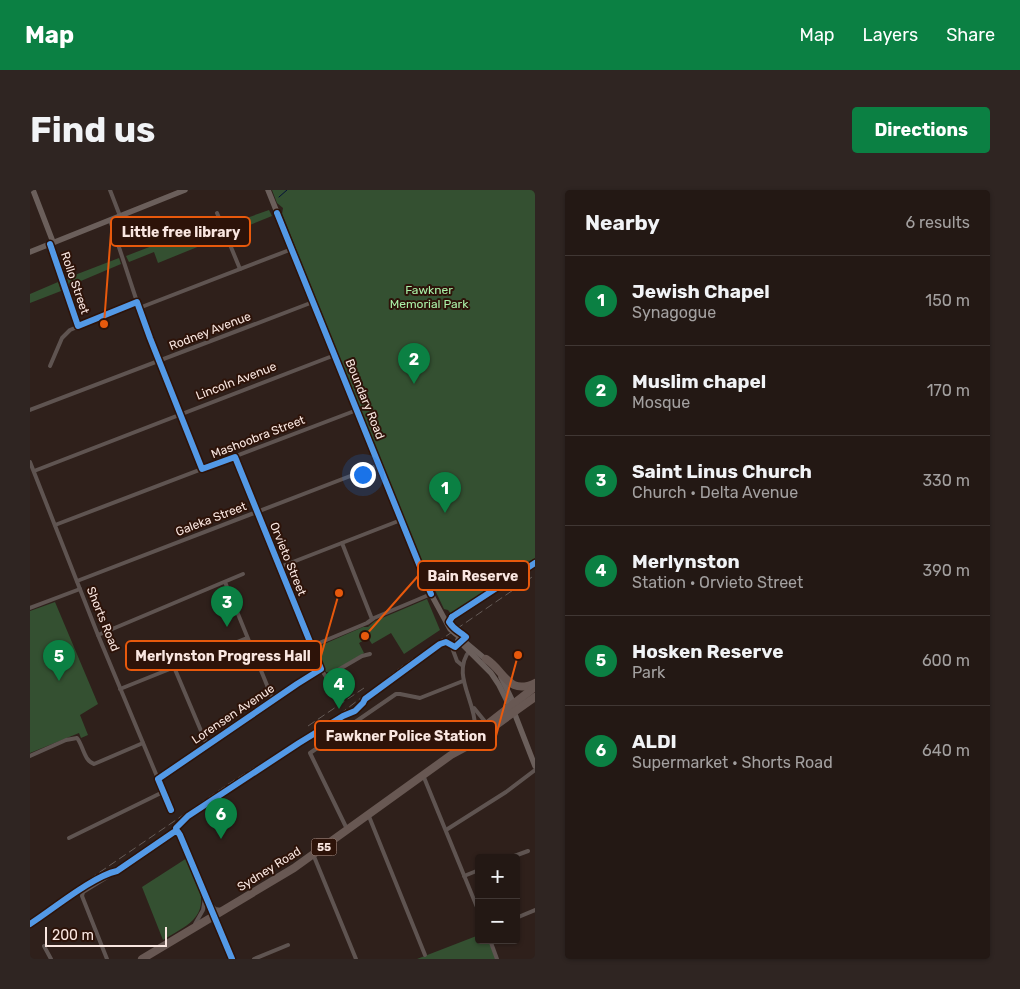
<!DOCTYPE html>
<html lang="en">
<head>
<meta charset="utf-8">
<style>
	:root { --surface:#231814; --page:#2f2522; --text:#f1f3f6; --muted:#a3a0a0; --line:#403734; --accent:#0b8043 }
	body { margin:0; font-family:Rubik,sans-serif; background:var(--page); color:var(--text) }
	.controls { position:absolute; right:15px; bottom:15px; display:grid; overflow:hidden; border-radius:5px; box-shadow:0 1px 4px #0004 }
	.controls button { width:45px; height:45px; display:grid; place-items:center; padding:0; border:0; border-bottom:1px solid var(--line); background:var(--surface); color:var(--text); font:25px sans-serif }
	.scale { position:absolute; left:15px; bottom:12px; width:122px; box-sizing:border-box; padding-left:5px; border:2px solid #f9e6e0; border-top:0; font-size:14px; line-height:18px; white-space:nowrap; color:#f9e6e0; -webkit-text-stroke:4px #2d1309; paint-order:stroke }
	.you { position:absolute; left:332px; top:284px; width:18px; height:18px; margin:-12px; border:4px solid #fff; border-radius:50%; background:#1a73e8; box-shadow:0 0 0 8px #1a73e833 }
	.badge { display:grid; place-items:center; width:32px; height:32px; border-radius:50%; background:var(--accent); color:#fff; font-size:16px; font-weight:700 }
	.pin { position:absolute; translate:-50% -41px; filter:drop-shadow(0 1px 2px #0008) }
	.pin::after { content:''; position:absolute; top:26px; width:18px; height:15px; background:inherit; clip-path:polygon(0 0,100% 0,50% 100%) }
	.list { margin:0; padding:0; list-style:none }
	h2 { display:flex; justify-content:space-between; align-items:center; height:65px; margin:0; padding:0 20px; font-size:21px }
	h2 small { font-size:16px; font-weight:400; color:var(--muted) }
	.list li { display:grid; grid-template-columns:32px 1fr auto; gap:15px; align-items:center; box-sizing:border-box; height:90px; padding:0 20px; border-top:1px solid var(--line) }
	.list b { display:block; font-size:19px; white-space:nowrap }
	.list p { margin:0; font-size:16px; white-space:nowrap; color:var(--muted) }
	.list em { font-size:16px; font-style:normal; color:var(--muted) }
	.map { position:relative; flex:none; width:505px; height:769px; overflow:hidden; border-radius:5px }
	header { display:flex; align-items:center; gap:30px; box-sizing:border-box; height:70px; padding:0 25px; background:var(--accent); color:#fff }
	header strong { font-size:24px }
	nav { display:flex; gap:28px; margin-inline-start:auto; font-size:18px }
	.intro { display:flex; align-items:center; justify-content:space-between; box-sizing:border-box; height:120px; padding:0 30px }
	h1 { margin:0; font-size:35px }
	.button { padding:12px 22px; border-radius:5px; background:var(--accent); color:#fff; font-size:18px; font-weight:700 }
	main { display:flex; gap:30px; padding:0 30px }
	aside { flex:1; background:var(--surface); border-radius:5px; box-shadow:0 1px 4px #0004 }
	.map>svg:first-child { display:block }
	.green { fill:#345031 }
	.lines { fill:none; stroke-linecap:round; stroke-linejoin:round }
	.stream { stroke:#041039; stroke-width:1 }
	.street { stroke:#5f5451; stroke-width:4 }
	.secondary { stroke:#6b5f5b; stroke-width:5.5 }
	.highway { stroke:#685853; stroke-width:8 }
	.rail { stroke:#655b57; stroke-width:1; stroke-dasharray:8 4; stroke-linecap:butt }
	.cycleway-casing { stroke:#2d1309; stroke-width:9 }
	.cycleway { stroke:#5399e6; stroke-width:6 }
	.labels { text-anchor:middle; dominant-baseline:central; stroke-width:4; stroke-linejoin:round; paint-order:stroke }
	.shield { fill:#2d1309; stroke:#bca7a0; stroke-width:1 }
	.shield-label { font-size:11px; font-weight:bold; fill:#f9e6e0 }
	.street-label { font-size:12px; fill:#f9e6e0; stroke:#2d1309 }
	.park-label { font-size:12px; fill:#aaf1a8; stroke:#2d1309 }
	.leader { fill:none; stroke:#e8590c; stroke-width:2 }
	.callout-dot { fill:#e8590c; stroke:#2d1309; stroke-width:2 }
	.callout { fill:#2d1309; stroke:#e8590c; stroke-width:2 }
	.callout-label { font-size:14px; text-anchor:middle; font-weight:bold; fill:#f9e6e0 }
</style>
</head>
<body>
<header>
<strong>Map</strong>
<nav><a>Map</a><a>Layers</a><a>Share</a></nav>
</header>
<div class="intro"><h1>Find us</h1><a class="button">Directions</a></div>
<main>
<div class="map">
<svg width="505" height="769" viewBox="0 0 505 769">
	<rect width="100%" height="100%" fill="#2f201b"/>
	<g class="green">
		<polygon points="242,0 505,0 505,368 421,424 418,420 414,419 404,398 402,397 252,24 253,18 247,13"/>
		<polygon points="239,20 242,26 200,43 197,35"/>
		<polygon points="185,30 192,47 128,73 124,62 99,72 96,66 122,56 119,46 158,31 161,39"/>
		<polygon points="89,68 91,74 39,96 37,88"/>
		<polygon points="28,92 31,101 0,113 0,104"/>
		<polygon points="397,409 410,440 374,464 361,443 342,454 338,448 329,453 334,463 302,482 296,482 287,459 287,456 292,455 333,437 338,437 345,431"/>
		<polygon points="25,412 68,514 50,525 58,545 51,548 49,543 0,563 0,421"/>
		<path d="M 157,668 C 165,687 181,712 163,730 C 155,738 142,744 133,750 L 112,697 Z"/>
		<polygon points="449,745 449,750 458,750 466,769 387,769"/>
	</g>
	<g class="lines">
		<polyline class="stream" points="249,7 257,0"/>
		<g class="street">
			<polyline points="80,0 90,26"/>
			<polyline points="187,23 210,79"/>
			<polyline points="80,30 115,136 172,279"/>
			<polyline points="20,54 48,136"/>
			<polyline points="109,118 262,59"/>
			<polyline points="20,176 32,148 40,140 107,112"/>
			<polyline points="0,220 283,112"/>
			<polyline points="205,267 291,479 305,501"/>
			<polyline points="0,272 68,445 141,620"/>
			<polyline points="4,281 305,165"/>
			<polyline points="25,335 327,220"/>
			<polyline points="312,353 342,429"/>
			<polyline points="250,377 371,330"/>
			<polyline points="47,391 349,275"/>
			<polyline points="195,392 243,510"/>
			<polyline points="0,418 50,399"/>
			<polyline points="68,445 213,384"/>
			<polyline points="421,455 427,471 433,476"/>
			<polyline points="282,456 337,433 344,428 401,404"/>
			<polyline points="144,477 177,555"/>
			<polyline points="296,487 332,466 340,464"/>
			<polyline points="90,499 217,448"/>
			<polyline points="444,518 457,534"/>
			<path d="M 432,554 L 445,536 C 445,510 421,483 440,460"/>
			<path d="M 0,566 L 36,550 L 47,548 C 53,555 54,571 64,574 L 113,553"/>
			<polyline points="393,585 449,722"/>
			<polyline points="128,589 267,494 291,479"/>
			<polyline points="338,624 395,765"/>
			<polyline points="317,639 280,563 366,504 370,504 390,508 433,491"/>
			<polyline points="416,640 476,602 505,580"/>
			<polyline points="39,648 133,602"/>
			<polyline points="283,664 326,769"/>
			<polyline points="479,668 498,661"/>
			<polyline points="434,686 449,680"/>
			<polyline points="179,713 185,719 192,720"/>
			<polyline points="486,728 505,720"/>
			<polyline points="165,734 173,720 175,708"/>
			<polyline points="460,750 467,769"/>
			<polyline points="14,756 21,769"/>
			<polyline points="77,769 52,706 53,702 87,681 145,642 150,645 202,769"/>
			<polyline points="224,769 258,755"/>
		</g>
		<g class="secondary">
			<polyline points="3,0 23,52"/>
			<polyline points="238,0 401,404 420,439"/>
			<polyline points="0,62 155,0"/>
			<polyline points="422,441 459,472"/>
			<polyline points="428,450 461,483 469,495 481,519"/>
			<polyline points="471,487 484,514 484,522 505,576"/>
		</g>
		<g class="highway">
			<path d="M 456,469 C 475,481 478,506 505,493"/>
			<polyline points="445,544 505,497"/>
			<polyline points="112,769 264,678 421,565 434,558 505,507"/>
		</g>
		<g class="rail">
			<polyline points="278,536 334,498"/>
			<polyline points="0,730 200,593 310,524 374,475 505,385"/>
		</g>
		<defs>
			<g id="cycleway">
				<polyline points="247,23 401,404"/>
				<polyline points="20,54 48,136 107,112 120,148 172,279 205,267 291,479 267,494 128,589 141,620"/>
				<polyline points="422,427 505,373"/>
				<path d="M 147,642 L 146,638 L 158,626 L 269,553 L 313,526 L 325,521 L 333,513 L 335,509 L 410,454 L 416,452 L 425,457 L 436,447 C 429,441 425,441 419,432 L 422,427"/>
				<path d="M 0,734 C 22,720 63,686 87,681 L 144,642 L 148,642 L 150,645 L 202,769"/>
			</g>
		</defs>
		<use href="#cycleway" class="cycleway-casing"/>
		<use href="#cycleway" class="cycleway"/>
	</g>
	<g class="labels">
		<rect class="shield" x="281.5" y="648.5" width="25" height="17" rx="4"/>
		<g class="shield-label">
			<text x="294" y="657">55</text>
		</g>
		<g class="street-label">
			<text transform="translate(45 93) rotate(71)">Rollo Street</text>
			<text transform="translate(180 141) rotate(-21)">Rodney Avenue</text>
			<text transform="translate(206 191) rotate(-21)">Lincoln Avenue</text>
			<text transform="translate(335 209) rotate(68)">Boundary Road</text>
			<text transform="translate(228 247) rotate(-21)">Mashoobra Street</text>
			<text transform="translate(181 329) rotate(-21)">Galeka Street</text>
			<text transform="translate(258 369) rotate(68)">Orvieto Street</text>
			<text transform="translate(73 429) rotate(68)">Shorts Road</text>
			<text transform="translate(203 524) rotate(-34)">Lorensen Avenue</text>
			<text transform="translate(239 679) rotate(-32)">Sydney Road</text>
		</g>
		<g class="park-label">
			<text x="399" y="100">Fawkner<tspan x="399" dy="14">Memorial Park</tspan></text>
		</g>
	</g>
	<path class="leader" d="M74 134L81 42M335 446L388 386M309 403L291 466M488 465L466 546"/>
	<g class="callout-dot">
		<circle cx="74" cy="134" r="5"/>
		<circle cx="335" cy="446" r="5"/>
		<circle cx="309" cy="403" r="5"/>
		<circle cx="488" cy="465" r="5"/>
	</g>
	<g class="callout">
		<rect x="81" y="27" width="139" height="29" rx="5"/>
		<rect x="388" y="371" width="111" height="29" rx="5"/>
		<rect x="96" y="451" width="195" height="29" rx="5"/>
		<rect x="285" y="531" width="181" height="29" rx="5"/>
	</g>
	<g class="callout-label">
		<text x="151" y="47">Little free library</text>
		<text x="443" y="391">Bain Reserve</text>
		<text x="193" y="471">Merlynston Progress Hall</text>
		<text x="376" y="551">Fawkner Police Station</text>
	</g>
</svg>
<div class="controls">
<button>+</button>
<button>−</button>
</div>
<div class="scale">200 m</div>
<div class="you"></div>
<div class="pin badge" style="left:415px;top:323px">1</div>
<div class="pin badge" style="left:384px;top:194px">2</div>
<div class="pin badge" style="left:197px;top:437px">3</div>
<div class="pin badge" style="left:309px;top:519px">4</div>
<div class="pin badge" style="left:29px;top:491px">5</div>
<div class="pin badge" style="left:191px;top:649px">6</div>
</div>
<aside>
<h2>Nearby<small>6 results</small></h2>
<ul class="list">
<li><span class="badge">1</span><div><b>Jewish Chapel</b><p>Synagogue</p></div><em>150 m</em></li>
<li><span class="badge">2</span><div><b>Muslim chapel</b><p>Mosque</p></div><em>170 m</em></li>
<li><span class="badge">3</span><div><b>Saint Linus Church</b><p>Church · Delta Avenue</p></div><em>330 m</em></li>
<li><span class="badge">4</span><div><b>Merlynston</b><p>Station · Orvieto Street</p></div><em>390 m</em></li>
<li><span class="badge">5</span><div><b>Hosken Reserve</b><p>Park</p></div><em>600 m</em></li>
<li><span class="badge">6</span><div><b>ALDI</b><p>Supermarket · Shorts Road</p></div><em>640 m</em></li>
</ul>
</aside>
</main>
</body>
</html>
